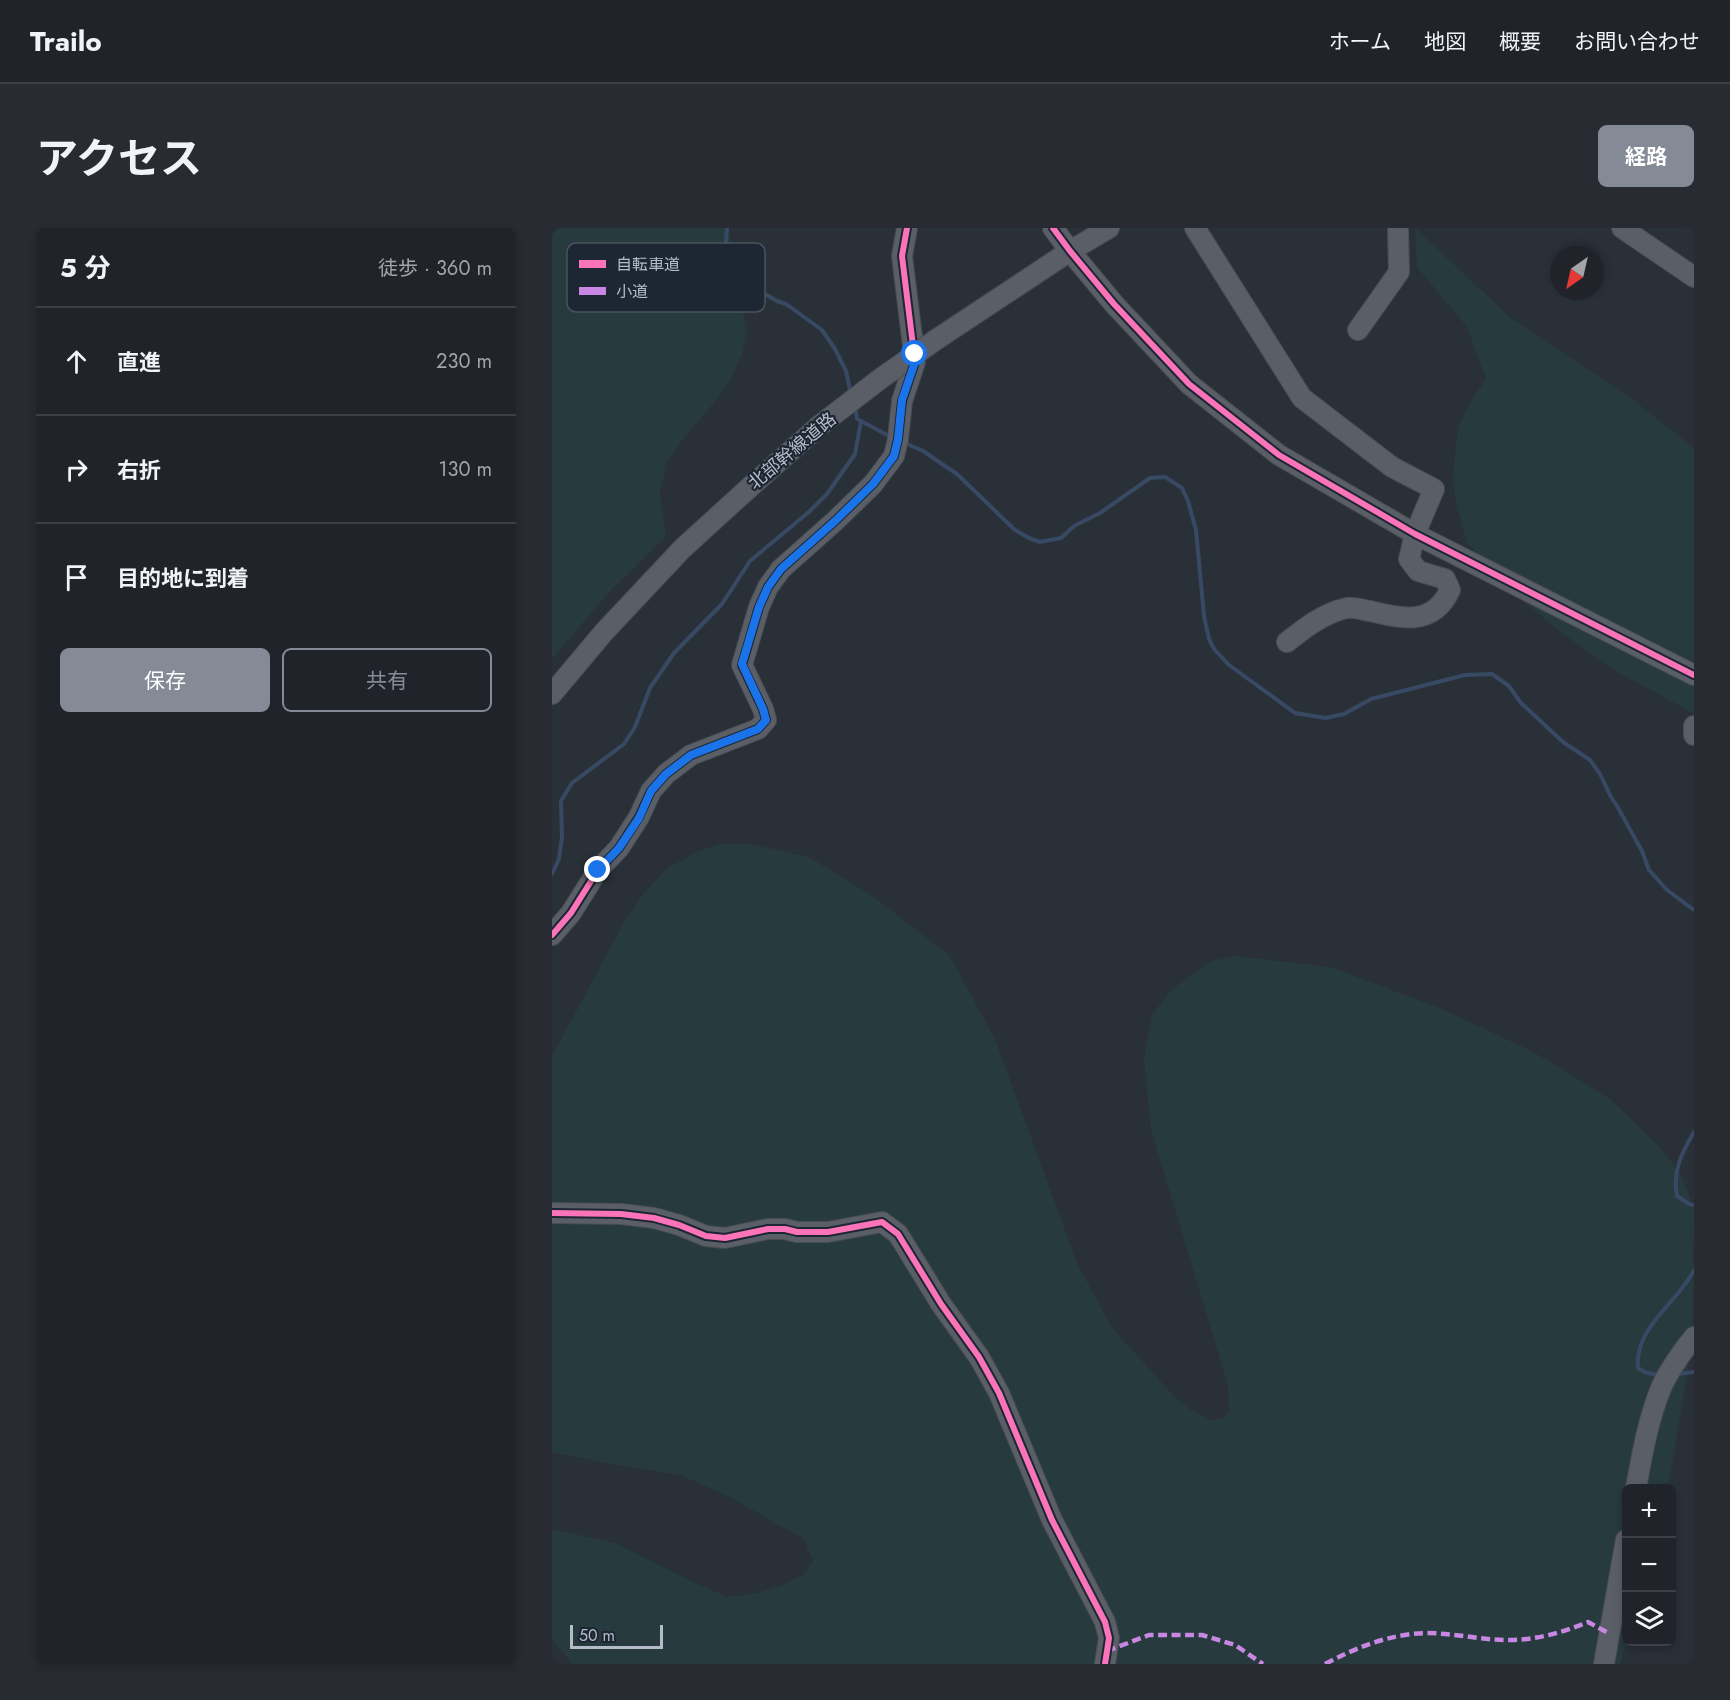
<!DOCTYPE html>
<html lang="ja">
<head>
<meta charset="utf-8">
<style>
	:root { --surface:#20242a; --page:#282c32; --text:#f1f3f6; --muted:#a2a4a8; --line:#3d4147; --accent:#848b96 }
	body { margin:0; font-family:Jost,"Noto Sans JP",sans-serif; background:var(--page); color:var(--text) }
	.controls { position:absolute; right:18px; bottom:18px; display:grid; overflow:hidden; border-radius:9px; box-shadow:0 3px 9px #0003 }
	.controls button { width:54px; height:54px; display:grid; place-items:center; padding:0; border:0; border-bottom:2px solid var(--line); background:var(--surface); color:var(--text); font:30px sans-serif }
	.compass { position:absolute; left:998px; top:18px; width:54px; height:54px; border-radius:50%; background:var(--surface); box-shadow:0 3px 9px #0003; rotate:214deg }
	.scale { position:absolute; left:18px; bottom:15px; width:93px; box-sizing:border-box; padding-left:6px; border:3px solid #b4bcc9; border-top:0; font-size:16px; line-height:21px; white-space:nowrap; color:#b4bcc9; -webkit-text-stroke:4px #1d2633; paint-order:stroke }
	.stop { position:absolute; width:18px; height:18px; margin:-14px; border:4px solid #1a73e8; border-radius:50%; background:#fff }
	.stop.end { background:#1a73e8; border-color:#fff; box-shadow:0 2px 6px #0008 }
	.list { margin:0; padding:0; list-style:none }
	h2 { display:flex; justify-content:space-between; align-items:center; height:78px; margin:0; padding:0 24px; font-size:26px }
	h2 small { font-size:20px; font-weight:400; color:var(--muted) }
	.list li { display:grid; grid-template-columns:39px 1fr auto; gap:18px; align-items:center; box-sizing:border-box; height:108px; padding:0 24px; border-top:2px solid var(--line) }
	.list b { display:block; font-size:22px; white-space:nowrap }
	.list em { font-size:20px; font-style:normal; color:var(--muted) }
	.actions { display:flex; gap:12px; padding:18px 24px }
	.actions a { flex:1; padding:14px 0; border:2px solid var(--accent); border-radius:9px; text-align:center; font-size:21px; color:var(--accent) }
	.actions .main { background:var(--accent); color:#fff }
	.icon { flex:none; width:33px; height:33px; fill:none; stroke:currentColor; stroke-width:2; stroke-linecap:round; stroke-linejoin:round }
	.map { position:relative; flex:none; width:1142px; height:1436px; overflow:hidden; border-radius:9px }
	header { display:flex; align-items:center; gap:36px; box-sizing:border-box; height:84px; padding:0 30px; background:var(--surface); border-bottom:2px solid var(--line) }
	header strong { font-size:28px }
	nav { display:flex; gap:33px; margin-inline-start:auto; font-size:21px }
	.intro { display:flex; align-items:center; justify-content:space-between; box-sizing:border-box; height:144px; padding:0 36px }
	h1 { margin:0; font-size:42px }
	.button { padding:15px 27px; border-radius:9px; background:var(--accent); color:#fff; font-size:21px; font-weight:700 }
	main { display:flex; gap:36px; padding:0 36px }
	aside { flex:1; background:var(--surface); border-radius:9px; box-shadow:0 3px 9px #0003 }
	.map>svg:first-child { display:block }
	.green { fill:#273a3e }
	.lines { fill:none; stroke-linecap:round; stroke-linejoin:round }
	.stream { stroke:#384963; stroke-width:4 }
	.minor-casing { stroke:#484c53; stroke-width:22 }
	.minor { stroke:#5a5e66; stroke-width:20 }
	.minor-bridge-casing { stroke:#484c53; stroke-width:22; stroke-linecap:butt }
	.minor-bridge { stroke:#5a5e66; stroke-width:20 }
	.quiet { stroke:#c787e3; stroke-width:4.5; stroke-dasharray:9 4.5; stroke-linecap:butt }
	.cycleway-casing { stroke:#1d2633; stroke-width:10 }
	.cycleway { stroke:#fb73b8; stroke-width:6 }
	.route { stroke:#1a73e8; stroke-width:8 }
	.labels { text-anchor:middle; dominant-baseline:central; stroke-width:4.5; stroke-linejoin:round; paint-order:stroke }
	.street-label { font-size:18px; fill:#b4bcc9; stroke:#1d2633 }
	.key { fill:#1d2633; stroke:#4a5360; stroke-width:1.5 }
	.key-label { font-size:16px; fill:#b4bcc9 }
</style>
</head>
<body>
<header>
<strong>Trailo</strong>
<nav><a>ホーム</a><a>地図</a><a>概要</a><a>お問い合わせ</a></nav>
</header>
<div class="intro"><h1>アクセス</h1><a class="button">経路</a></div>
<main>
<aside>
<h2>5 分<small>徒歩 · 360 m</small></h2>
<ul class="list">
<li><svg class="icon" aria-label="ahead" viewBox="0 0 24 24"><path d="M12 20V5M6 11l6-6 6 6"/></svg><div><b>直進</b></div><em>230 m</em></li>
<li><svg class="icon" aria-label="right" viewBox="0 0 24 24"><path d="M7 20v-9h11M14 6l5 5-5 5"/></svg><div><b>右折</b></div><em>130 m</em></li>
<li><svg class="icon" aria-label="arrive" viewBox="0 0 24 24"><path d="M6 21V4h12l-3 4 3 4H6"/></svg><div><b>目的地に到着</b></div></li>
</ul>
<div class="actions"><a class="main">保存</a><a>共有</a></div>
</aside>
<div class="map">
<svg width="1142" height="1436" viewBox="0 0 1142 1436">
	<rect width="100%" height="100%" fill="#2a3038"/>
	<g class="green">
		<polygon points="0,0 176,0 181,20 195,107 190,126 178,153 166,170 131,211 115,234 108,265 114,308 55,366 0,431"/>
		<polygon points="863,0 959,90 1080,171 1142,220 1142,486 1061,441 1008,404 955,358 915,315 904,275 901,247 906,199 920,171 934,151 915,99 865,39"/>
		<polygon points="167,616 199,616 257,629 322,669 398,728 443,811 525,1035 560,1100 624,1170 642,1184 660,1192 671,1190 677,1183 676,1157 599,902 592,831 600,787 619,762 659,733 682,728 779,739 890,781 980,823 1058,871 1109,920 1130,948 1142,982 1141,1111 1116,1260 1074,1260 1075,1414 1068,1436 20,1436 0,1410 0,1301 63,1315 139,1353 176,1369 205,1365 234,1356 252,1346 261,1333 252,1311 178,1269 128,1247 49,1234 0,1224 0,828 70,698 90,667 117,639 145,624"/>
	</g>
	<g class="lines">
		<g class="stream">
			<polyline points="175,0 174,13 177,34 183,48 225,73 234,76 270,102 283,121 294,143 298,162 301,166"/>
			<polyline points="303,179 305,191 341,210"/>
			<polyline points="351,214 371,223 405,246 463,302 477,310 488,314 509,310 522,298 548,285 598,250 613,249 630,260 636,273 644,302 652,388 657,411 662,421 677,437 743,485 774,490 792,486 819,471 913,447 940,446 957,458 969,475 1011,514 1038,532 1048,546 1059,569 1065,578 1090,623 1097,642 1115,662 1142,682"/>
			<polyline points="0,646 7,631 10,609 9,573 20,555 72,516 83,499 98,460 122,425 170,376 198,333 258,283 275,266 303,226 309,193"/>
			<path d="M 1142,904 C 1130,924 1120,944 1125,968 L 1137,976 L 1142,977"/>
			<polyline points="1125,1146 1142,1144"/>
			<path d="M 1108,1147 L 1095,1145 L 1086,1140 C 1082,1099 1126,1075 1142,1042"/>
		</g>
		<defs>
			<g id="minor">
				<polyline points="501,0 518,23 562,76 637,156 727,227 863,306 1142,447"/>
				<path d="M 643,0 L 750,170 L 840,239 L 882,261 L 863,306 L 857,331 L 866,343 L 893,351 L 898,362 C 881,398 851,391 818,383 C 811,382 803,379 795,380 C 772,385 754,399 735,414"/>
				<polyline points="1070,0 1142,49"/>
				<polyline points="806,102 847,44 846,0"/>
				<polyline points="385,111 518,23 557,0"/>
				<polyline points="0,466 52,404 131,320 198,259 267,198"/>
				<polyline points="1142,498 1142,507"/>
				<polyline points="0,707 19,685 46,642 67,620 87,589 99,563 114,546 139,527 206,501 214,492 211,481 190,437 207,379 216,359 229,341 283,293 321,256 342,228 346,211 350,173 363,134 350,28 355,0"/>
				<polyline points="0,985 69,986 102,990 127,997 154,1008 173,1010 216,1001 233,1001 245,1004 276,1004 330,994 346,1006 389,1076 427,1129 447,1165 500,1292 553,1394 557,1410 553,1436"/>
				<path d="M 1084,1260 C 1090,1227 1096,1192 1109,1160 C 1116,1144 1131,1122 1142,1109"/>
				<polyline points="1052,1436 1074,1312"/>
			</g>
		</defs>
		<use href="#minor" class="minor-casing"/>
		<use href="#minor" class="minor"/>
		<defs>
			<polyline id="minor-bridge" points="267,198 328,151 385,111"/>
		</defs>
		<use href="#minor-bridge" class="minor-bridge-casing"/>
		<use href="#minor-bridge" class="minor-bridge"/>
		<g class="quiet">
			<polyline points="555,1423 597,1407 650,1407 683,1417 711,1436"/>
			<path d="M 773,1436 C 802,1421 827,1410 860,1406 C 893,1402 927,1413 961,1412 C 987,1411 1012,1404 1036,1394 L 1058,1406"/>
		</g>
		<defs>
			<g id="cycleway">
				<polyline points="501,0 518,23 562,76 637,156 727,227 863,306 1142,447"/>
				<polyline points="0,707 19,685 46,642 67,620 87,589 99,563 114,546 139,527 206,501 214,492 211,481 190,437 207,379 216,359 229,341 283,293 321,256 342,228 346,211 350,173 363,134 350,28 355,0"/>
				<polyline points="0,985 69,986 102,990 127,997 154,1008 173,1010 216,1001 233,1001 245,1004 276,1004 330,994 346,1006 389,1076 427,1129 447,1165 500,1292 553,1394 557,1410 553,1436"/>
			</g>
		</defs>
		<use href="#cycleway" class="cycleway-casing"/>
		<use href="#cycleway" class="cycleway"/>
	</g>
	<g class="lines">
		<polyline class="route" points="46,642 67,620 87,590 99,563 114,546 139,527 206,501 214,492 211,481 190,436 207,379 216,359 229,341 283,293 321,256 342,228 346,211 350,172 363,134 363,126"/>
	</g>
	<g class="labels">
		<g class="street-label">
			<text transform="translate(240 223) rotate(-40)">北部幹線道路</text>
		</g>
	</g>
	<rect x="15" y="15" width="198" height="69" rx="9" class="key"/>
	<rect x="27" y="32" width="27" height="8" fill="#fb73b8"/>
	<rect x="27" y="59" width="27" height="8" fill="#c787e3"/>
	<g class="key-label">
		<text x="64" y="42">自転車道</text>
		<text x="64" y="69">小道</text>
	</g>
</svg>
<div class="controls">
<button>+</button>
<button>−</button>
<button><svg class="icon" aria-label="layers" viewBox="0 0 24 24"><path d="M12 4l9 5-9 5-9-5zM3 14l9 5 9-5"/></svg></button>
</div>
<svg class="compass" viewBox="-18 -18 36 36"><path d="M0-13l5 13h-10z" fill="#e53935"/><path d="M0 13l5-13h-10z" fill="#a2a4a8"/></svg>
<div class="scale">50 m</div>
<div class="stop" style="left:363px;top:126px"></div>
<div class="stop end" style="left:46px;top:642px"></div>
</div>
</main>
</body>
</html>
